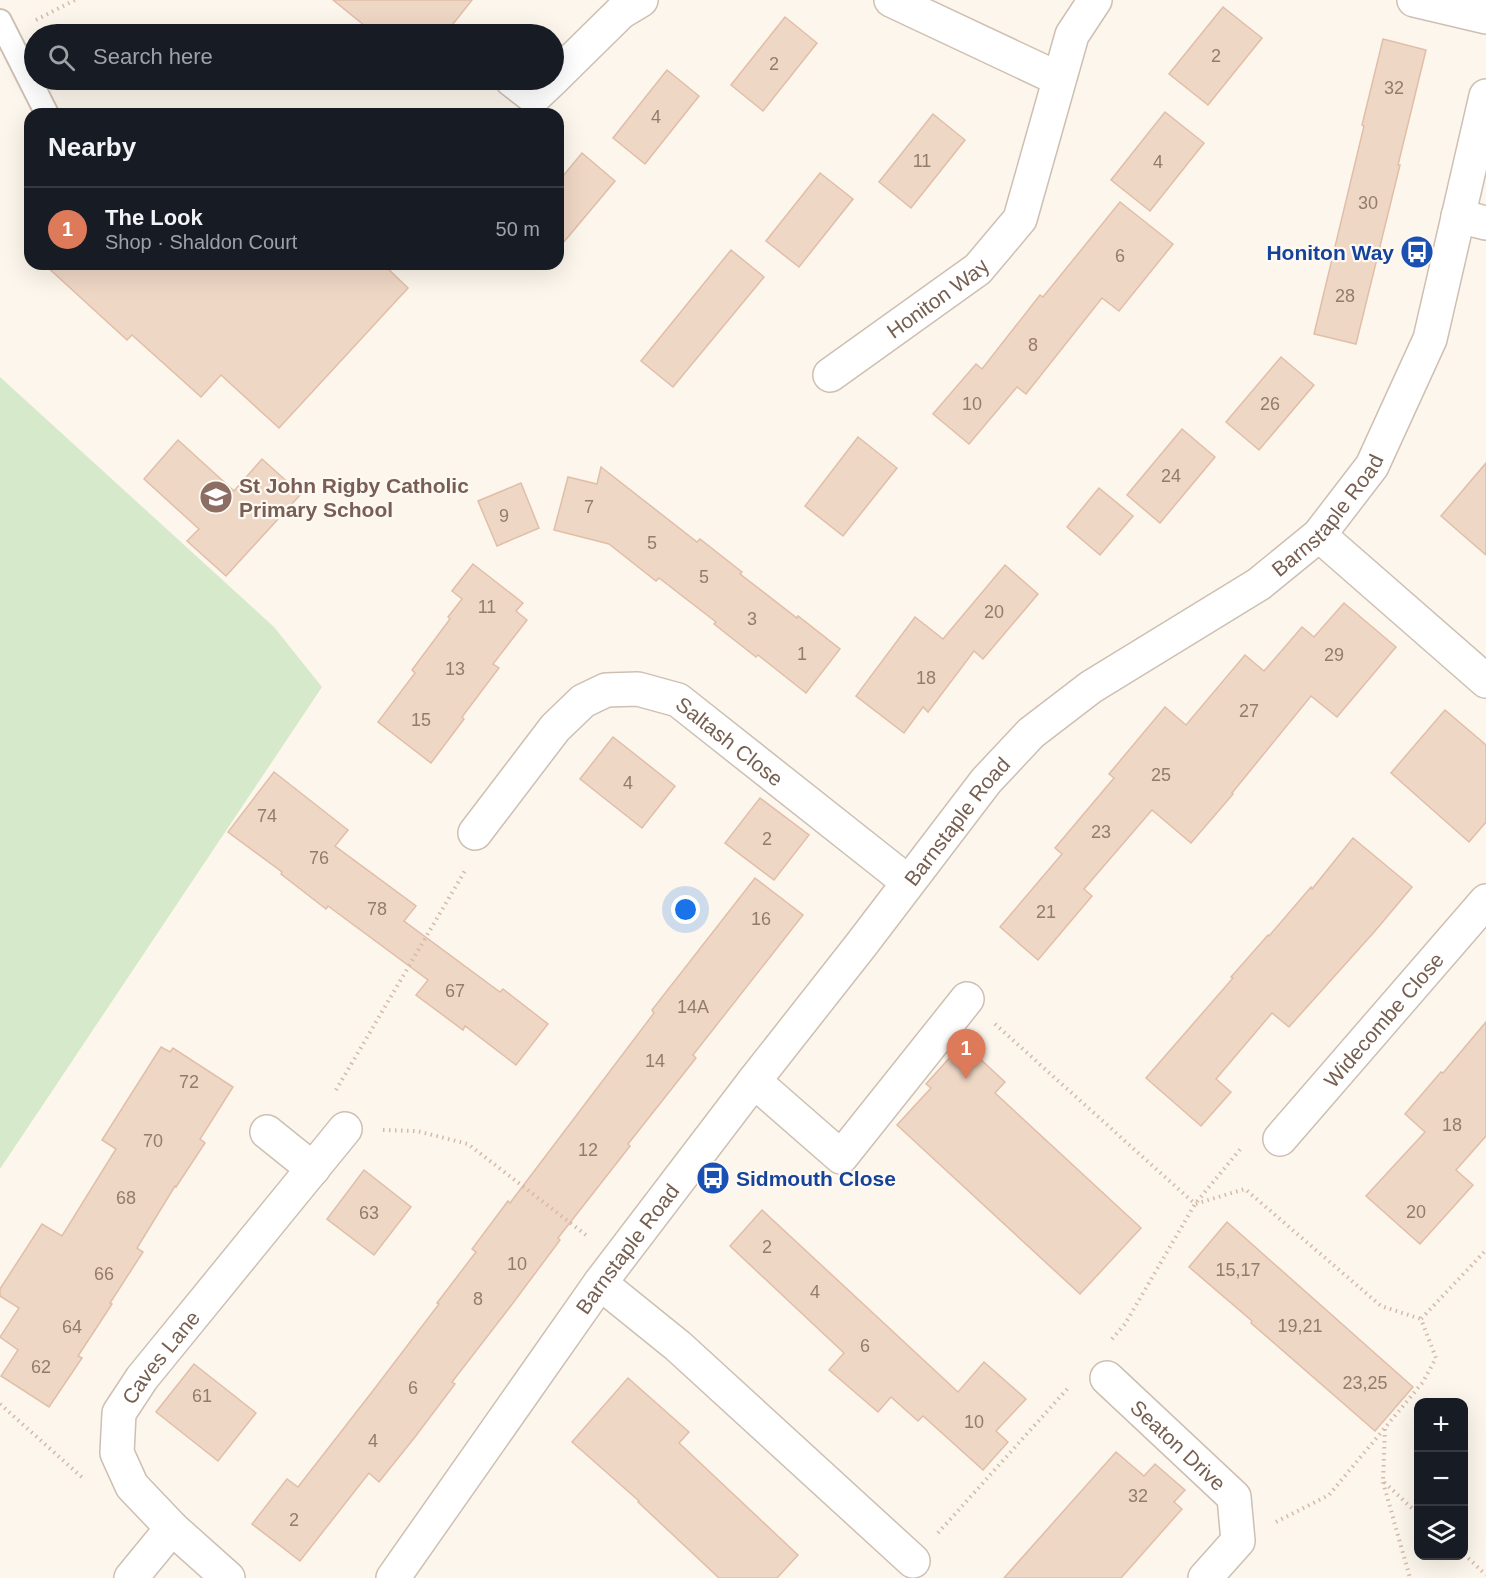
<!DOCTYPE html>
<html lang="en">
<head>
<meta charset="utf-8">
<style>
	:root { --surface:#171b24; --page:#242831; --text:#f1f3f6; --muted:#9ea1a6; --line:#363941; --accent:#dc7a5a }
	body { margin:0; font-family:Helvetica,sans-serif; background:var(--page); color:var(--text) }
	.controls { position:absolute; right:18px; bottom:18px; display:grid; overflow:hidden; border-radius:12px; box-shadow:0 6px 24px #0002 }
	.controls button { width:54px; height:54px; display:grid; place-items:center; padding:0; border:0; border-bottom:2px solid var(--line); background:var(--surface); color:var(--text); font:30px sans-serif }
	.you { position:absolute; left:686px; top:910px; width:21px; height:21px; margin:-15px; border:4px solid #fff; border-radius:50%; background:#1a73e8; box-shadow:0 0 0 9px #1a73e833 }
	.badge { display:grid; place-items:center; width:39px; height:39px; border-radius:50%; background:var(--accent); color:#fff; font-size:20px; font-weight:700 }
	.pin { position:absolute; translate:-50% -50px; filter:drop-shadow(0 2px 3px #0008) }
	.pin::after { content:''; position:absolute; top:32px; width:21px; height:18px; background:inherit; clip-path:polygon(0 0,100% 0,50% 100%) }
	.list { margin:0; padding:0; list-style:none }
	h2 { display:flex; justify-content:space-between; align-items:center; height:78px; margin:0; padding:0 24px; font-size:26px }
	h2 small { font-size:20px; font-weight:400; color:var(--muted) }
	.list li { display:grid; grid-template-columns:39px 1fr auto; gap:18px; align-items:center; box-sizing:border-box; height:84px; padding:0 24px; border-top:2px solid var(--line) }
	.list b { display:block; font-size:22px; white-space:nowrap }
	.list p { margin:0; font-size:20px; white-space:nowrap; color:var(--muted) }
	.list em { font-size:20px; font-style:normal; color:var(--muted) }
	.icon { flex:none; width:33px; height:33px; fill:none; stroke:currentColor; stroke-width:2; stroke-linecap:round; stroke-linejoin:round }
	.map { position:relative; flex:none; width:1486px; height:1578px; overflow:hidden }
	.search { position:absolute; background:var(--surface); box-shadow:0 6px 24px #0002; left:24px; top:24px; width:540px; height:66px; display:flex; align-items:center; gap:15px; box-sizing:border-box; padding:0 21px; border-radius:33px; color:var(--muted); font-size:22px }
	.panel { position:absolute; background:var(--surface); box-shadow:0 6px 24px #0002; left:24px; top:108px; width:540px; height:162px; border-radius:18px }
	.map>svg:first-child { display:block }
	.green { fill:#d6e9cb }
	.building { fill:#efd7c5; stroke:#e1bea7; stroke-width:1.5 }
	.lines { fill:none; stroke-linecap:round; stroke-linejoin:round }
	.lane-casing { stroke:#cebfb2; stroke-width:26 }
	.street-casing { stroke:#cebfb2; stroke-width:36 }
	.path { stroke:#d5baa8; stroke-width:4; stroke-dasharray:1.5 4.5; stroke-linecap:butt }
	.lane { stroke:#fff; stroke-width:22 }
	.street { stroke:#fff; stroke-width:33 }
	.labels { text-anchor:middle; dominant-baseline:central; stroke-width:4.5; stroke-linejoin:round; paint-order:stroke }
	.number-label { font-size:18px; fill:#947c6d }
	.transit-label { font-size:21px; font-weight:bold; fill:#164399; stroke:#fefaf3; text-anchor:end }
	.street-label { font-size:21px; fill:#765e50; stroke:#fefaf3 }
	.education-label { font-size:21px; font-weight:bold; fill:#785e54; stroke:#fefaf3; text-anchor:start }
</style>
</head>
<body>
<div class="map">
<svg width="1486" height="1578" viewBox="0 0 1486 1578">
	<rect width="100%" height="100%" fill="#fcf6ec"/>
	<polygon class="green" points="0,377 274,627 322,687 0,1169"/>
	<g class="building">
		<polygon points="333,0 472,0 445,34 375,34"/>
		<polygon points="1223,7 1262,38 1208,105 1169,74"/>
		<polygon points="785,17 817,43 763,111 731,85"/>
		<polygon points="1383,39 1426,50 1398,165 1400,165 1356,344 1314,334 1364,126 1362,125"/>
		<polygon points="667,70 699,96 645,164 613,138"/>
		<polygon points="1165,112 1204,143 1150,211 1111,180"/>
		<polygon points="933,114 965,140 911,208 879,182"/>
		<polygon points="582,153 615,181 558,249 558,182"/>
		<polygon points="820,173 853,199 799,267 766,241"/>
		<polygon points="1120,202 1173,244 1119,311 1102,298 1026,394 1017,387 969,444 933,414 976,364 982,369 1040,295 1043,297"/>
		<polygon points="731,250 764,277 673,387 641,361"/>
		<polygon points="44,264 383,264 408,288 279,428 221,375 201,397 132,335 127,340"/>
		<polygon points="1281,357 1314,385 1259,450 1226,422"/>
		<polygon points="1182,429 1215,457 1160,523 1127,495"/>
		<polygon points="858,437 897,468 843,536 805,506"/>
		<polygon points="178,440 234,491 262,459 301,494 226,576 187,541 199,529 144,479"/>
		<polygon points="1486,463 1486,555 1441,516"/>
		<polygon points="601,467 697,542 700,539 742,572 740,574 797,618 798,616 840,649 806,693 758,655 756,657 714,624 716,622 659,578 656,581 609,544 554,530 568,477 597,484"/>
		<polygon points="521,483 539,528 497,546 478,501"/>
		<polygon points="1099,488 1133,516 1100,555 1067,527"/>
		<polygon points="473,564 523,603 516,611 527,620 493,664 499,668 462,717 464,719 431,763 378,722 415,673 412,670 450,619 448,617 462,599 452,591"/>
		<polygon points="1005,565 1038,594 983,659 974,651 928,712 923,707 904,733 856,696 915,617 943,639"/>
		<polygon points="1344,603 1396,647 1337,717 1311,696 1232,793 1233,794 1191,843 1152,810 1084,889 1092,896 1038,960 1000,927 1062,854 1055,848 1114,778 1109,774 1165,707 1186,725 1245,655 1264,671 1302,627 1314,637"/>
		<polygon points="1445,710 1486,745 1486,822 1469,842 1391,773"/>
		<polygon points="613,737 675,786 642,828 580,779"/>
		<polygon points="274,772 348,830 335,846 416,906 404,921 500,992 503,989 548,1024 516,1065 465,1026 463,1030 416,995 428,980 328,906 326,909 281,874 282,872 228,832"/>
		<polygon points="760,798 809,835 774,880 725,843"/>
		<polygon points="1353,838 1412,887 1375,931 1289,1027 1272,1013 1216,1079 1231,1092 1201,1126 1146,1078 1233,978 1231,977 1268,935 1269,936 1311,887 1312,889"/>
		<polygon points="755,878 803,915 693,1055 696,1058 628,1144 630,1146 558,1238 560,1240 510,1307 452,1382 455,1384 415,1437 379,1482 369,1473 300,1561 252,1524 287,1479 298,1487 372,1392 439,1304 437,1303 476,1252 472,1249 508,1201 510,1203 654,1013 652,1010"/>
		<polygon points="1486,1022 1486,1136 1456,1170 1473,1185 1420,1244 1366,1196 1425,1132 1405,1114 1441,1072 1443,1073"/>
		<polygon points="963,1043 1005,1082 995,1093 1141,1228 1080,1294 897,1125 931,1088 926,1084"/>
		<polygon points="161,1047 170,1052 173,1048 233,1087 200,1139 205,1143 176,1187 175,1186 137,1248 143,1252 110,1303 112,1304 78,1356 82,1358 49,1407 1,1376 18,1350 0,1337 19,1308 0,1296 0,1289 42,1224 62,1236 116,1149 102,1140"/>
		<polygon points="364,1170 411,1207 374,1255 327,1219"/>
		<polygon points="762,1210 958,1392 984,1362 1026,1399 996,1431 1008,1442 983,1470 923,1416 918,1421 891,1397 878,1412 829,1370 844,1353 730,1246"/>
		<polygon points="1227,1222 1413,1387 1375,1431 1251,1323 1252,1321 1189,1267"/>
		<polygon points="194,1364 256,1413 218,1461 156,1412"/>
		<polygon points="628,1378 689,1432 679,1443 798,1555 777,1578 719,1578 638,1502 639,1501 572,1442"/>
		<polygon points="1116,1452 1144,1476 1155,1464 1185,1490 1174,1502 1182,1509 1121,1578 1004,1578"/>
	</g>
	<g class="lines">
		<defs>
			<polyline id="lane" points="0,21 47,114"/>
			<g id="street">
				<polyline points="891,0 1059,79"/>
				<polyline points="1414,0 1486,17"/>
				<polyline points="554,78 621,12 641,0"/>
				<polyline points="512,80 534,97 552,80"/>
				<polyline points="1458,216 1486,223"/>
				<path id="s1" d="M 830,375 L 978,269 L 1020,219 L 1072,35 L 1095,0"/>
				<polyline points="1319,535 1486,681"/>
				<path id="s2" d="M 475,833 L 555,728 L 583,701 L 606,690 L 638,689 L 678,700 L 908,882"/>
				<polyline points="754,1081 841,1157 967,999"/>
				<polyline points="267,1132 313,1169"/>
				<path id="s3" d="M 1280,1139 L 1486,901"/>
				<polyline points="600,1283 678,1346 913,1561"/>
				<path id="s4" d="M 1107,1378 L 1234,1497 L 1238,1541 L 1205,1578"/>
				<polyline points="131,1578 172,1528"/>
				<path id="s5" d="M 228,1578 L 172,1528 L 132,1486 L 117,1453 L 119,1413 L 142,1378 L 345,1129"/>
				<path id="s6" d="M 393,1578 L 600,1283 L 754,1081 L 861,945 L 986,781 L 1031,733 L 1091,687 L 1259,584 L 1319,535 L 1372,466 L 1430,339 L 1486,96"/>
			</g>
		</defs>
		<use href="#lane" class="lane-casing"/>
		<use href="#street" class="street-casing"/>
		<g class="path">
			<polyline points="36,20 75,0"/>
			<polyline points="995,1024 1195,1204 1245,1189 1381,1306 1421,1319"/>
			<polyline points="336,1090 466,869"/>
			<polyline points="383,1130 417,1131 468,1144 586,1235"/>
			<polyline points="1112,1339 1125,1324 1195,1204 1242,1147"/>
			<polyline points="0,1404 85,1480"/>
			<polyline points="1385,1429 1383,1481 1418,1514"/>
			<polyline points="1383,1482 1410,1578"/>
			<polyline points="1276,1522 1329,1495 1423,1382 1436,1358 1421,1319 1486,1250"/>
			<polyline points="938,1533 1069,1387"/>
			<polyline points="1464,1554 1486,1575"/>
		</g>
		<use href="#lane" class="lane"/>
		<use href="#street" class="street"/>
	</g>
	<defs>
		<symbol id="bus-disc" viewBox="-11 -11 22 22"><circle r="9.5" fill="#1a4fb4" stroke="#fefaf3"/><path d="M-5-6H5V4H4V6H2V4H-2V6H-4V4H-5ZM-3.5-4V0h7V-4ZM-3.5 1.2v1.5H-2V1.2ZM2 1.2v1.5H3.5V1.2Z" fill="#fff"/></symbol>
		<symbol id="school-disc" viewBox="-11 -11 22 22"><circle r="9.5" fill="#8d6e63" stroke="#fefaf3"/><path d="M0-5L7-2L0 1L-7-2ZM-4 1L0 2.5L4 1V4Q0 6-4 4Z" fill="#fff"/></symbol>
	</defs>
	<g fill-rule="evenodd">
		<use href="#bus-disc" x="1398" y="233" width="38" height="38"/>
		<use href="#school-disc" x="197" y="478" width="38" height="38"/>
		<use href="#bus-disc" x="694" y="1159" width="38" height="38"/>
	</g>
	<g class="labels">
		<g class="number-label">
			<text x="1216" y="56">2</text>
			<text x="774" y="64">2</text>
			<text x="1394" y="88">32</text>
			<text x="656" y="117">4</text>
			<text x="922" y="161">11</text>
			<text x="1158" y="162">4</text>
			<text x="1368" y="203">30</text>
			<text x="1120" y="256">6</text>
			<text x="1345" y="296">28</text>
			<text x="1033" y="345">8</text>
			<text x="972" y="404">10</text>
			<text x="1270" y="404">26</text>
			<text x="1171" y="476">24</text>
			<text x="589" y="507">7</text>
			<text x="504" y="516">9</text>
			<text x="652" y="543">5</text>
			<text x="704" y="577">5</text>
			<text x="487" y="607">11</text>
			<text x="994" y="612">20</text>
			<text x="752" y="619">3</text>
			<text x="802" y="654">1</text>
			<text x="1334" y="655">29</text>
			<text x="455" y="669">13</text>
			<text x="926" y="678">18</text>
			<text x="1249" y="711">27</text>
			<text x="421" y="720">15</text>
			<text x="1161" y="775">25</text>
			<text x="628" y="783">4</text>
			<text x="267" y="816">74</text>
			<text x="1101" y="832">23</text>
			<text x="767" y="839">2</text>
			<text x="319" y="858">76</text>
			<text x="377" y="909">78</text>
			<text x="1046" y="912">21</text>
			<text x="761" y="919">16</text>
			<text x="455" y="991">67</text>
			<text x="693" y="1007">14A</text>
			<text x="655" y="1061">14</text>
			<text x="189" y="1082">72</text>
			<text x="1452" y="1125">18</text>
			<text x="153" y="1141">70</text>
			<text x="588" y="1150">12</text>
			<text x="126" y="1198">68</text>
			<text x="1416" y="1212">20</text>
			<text x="369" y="1213">63</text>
			<text x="767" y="1247">2</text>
			<text x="517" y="1264">10</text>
			<text x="1238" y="1270">15,17</text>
			<text x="104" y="1274">66</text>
			<text x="815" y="1292">4</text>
			<text x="478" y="1299">8</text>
			<text x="1300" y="1326">19,21</text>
			<text x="72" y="1327">64</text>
			<text x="865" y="1346">6</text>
			<text x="41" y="1367">62</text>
			<text x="1365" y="1383">23,25</text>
			<text x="413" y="1388">6</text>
			<text x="202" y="1396">61</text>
			<text x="974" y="1422">10</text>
			<text x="373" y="1441">4</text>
			<text x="1138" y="1496">32</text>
			<text x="294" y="1520">2</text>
		</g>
		<g class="transit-label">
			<text x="1394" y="252">Honiton Way</text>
			<text x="736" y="1178" text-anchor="start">Sidmouth Close</text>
		</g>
		<g class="street-label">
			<text stroke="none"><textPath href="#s1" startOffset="132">Honiton Way</textPath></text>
			<text stroke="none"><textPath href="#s6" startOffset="1430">Barnstaple Road</textPath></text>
			<text stroke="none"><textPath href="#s2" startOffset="336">Saltash Close</textPath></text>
			<text stroke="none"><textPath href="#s6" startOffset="944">Barnstaple Road</textPath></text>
			<text stroke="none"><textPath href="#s3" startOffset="158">Widecombe Close</textPath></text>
			<text stroke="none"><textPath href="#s6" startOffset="404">Barnstaple Road</textPath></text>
			<text stroke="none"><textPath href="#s5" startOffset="279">Caves Lane</textPath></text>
			<text stroke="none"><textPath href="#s4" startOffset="98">Seaton Drive</textPath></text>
		</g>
		<g class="education-label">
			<text x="239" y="485">St John Rigby Catholic<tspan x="239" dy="24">Primary School</tspan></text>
		</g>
	</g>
</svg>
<div class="controls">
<button>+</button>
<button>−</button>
<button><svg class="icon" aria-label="layers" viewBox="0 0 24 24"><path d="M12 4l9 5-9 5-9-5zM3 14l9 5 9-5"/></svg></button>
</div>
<div class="you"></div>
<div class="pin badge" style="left:966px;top:1079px">1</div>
<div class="search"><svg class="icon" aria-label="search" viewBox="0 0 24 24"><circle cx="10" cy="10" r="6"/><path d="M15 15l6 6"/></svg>Search here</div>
<section class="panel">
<h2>Nearby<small></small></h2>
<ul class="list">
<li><span class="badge">1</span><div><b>The Look</b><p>Shop · Shaldon Court</p></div><em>50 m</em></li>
</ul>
</section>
</div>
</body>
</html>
